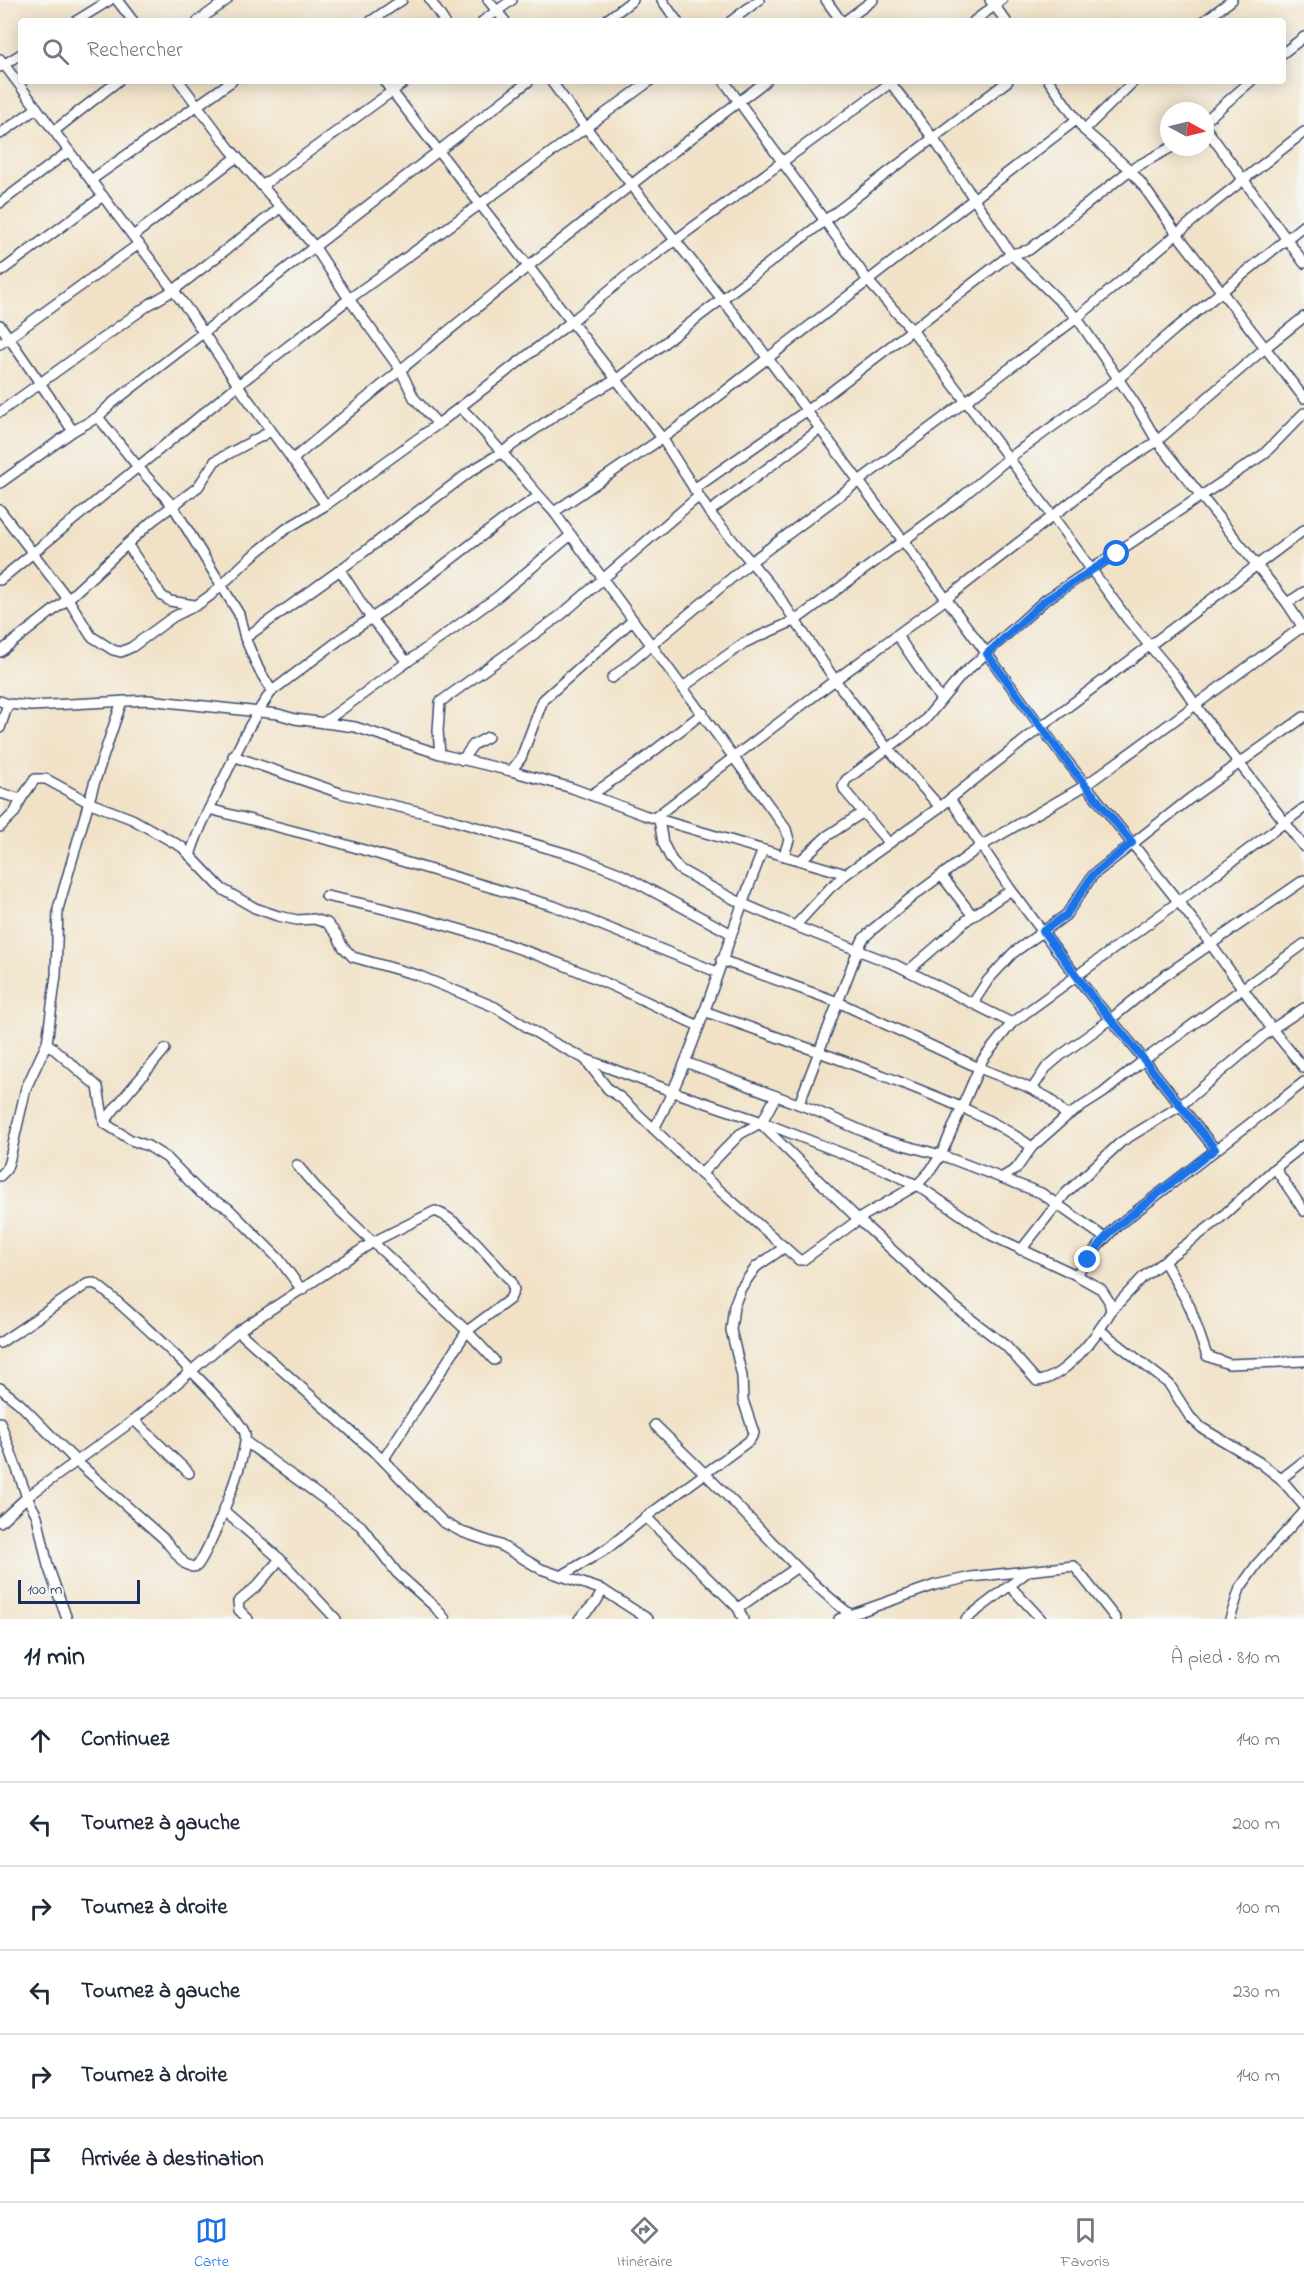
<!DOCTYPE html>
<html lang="fr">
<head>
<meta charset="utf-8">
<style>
	:root { --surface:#fff; --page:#f6f6f7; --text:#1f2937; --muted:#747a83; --line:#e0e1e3; --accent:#1a73e8 }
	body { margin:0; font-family:"Indie Flower",sans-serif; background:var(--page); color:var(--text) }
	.compass { position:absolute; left:1160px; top:102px; width:54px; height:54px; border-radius:50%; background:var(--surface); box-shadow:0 3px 15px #0003; rotate:97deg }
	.scale { position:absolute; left:18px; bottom:15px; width:122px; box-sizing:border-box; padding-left:6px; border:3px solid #1b2f5e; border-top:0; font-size:16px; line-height:21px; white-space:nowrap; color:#1b2f5e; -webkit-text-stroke:4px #f6f6f2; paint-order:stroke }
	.stop { position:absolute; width:18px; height:18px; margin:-14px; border:4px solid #1a73e8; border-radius:50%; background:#fff }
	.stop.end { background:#1a73e8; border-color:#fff; box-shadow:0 2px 6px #0008 }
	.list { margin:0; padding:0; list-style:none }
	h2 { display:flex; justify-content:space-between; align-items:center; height:78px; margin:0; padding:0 24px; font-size:26px }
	h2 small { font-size:20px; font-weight:400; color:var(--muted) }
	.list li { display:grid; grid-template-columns:39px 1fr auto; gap:18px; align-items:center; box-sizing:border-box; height:84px; padding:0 24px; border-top:2px solid var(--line) }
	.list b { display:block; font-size:22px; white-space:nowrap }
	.list em { font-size:20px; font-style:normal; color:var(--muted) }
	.icon { flex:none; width:33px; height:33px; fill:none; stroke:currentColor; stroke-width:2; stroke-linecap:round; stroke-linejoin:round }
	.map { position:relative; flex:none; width:1304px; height:1619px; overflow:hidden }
	.search { position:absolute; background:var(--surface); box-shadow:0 3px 15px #0003; left:18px; right:18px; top:18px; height:66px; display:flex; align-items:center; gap:15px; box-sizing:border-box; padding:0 21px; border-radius:6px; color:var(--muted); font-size:22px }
	.sheet { height:582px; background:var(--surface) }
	nav { display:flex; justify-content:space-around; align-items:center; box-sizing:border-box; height:84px; border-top:2px solid var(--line); background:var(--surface); font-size:16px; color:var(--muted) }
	nav a { display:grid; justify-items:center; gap:3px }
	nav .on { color:var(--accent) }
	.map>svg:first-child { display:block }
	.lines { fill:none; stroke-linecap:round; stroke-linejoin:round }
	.minor-casing { stroke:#3b4a6e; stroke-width:12 }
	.minor { stroke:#fff; stroke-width:9 }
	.route { stroke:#1a73e8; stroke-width:8 }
</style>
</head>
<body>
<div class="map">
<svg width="1304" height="1619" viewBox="0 0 1304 1619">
	<rect width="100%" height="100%" fill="#f6f6f2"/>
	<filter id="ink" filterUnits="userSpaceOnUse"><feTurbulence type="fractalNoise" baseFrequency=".0167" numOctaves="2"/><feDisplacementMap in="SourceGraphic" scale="12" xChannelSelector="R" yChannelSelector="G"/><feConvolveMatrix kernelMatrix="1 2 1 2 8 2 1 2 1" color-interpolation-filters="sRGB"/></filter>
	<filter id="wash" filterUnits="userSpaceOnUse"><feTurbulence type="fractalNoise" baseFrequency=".008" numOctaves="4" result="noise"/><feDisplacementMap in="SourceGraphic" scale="24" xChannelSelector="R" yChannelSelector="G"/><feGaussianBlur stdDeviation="1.35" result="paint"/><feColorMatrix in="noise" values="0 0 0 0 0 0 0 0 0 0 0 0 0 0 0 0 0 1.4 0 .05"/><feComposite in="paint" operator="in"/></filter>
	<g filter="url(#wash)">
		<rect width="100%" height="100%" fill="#f1e2c7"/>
	</g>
	<g filter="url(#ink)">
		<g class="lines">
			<defs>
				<g id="minor">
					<polyline points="117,0 133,21"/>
					<polyline points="430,0 444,21"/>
					<polyline points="488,0 505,21"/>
					<polyline points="662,0 677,21"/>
					<polyline points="826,0 841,21"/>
					<polyline points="990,0 1006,21"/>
					<polyline points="76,21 110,0"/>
					<polyline points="198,21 227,0"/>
					<polyline points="371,21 402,0"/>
					<polyline points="483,21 512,0"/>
					<polyline points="605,21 633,0"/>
					<polyline points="731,21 759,0"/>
					<polyline points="845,21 873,0"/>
					<polyline points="974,21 1002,0"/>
					<polyline points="1204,21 1232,0"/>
					<polyline points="1283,53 1304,37"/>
					<polyline points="0,59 189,311 244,394 326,505"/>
					<polyline points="0,67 21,54"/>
					<polyline points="179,81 230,149 314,246 349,299 400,369 414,398 438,424"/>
					<polyline points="384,81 662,438 709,512 776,592 835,680 885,745 940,807"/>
					<polyline points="551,81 576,115 752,337 1059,751 1196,924 1272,1029 1304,1068"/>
					<polyline points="724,81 869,282 912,330 1054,518 1128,620 1176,677 1215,732 1304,847"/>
					<polyline points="889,81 933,138 1011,254 1077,318 1136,405 1157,441 1287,603 1304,629"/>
					<polyline points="1049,81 1084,130 1130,170 1141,183 1177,234 1304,398"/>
					<polyline points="1205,121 1251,81"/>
					<polyline points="1205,127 1304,263"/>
					<polyline points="1084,130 1134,81"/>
					<polyline points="54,131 118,81"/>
					<polyline points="0,134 37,108"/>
					<polyline points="91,180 232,81"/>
					<polyline points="262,186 406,81"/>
					<polyline points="0,203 69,151"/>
					<polyline points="133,236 237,157"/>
					<polyline points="0,272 103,196"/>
					<polyline points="0,325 73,431 98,417 111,404 529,81"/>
					<polyline points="0,344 139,244"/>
					<path d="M 460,407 C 494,440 522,478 554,512 L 786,829 L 789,840 L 784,855"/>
					<polyline points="0,412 150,304 174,290 280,208"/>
					<path d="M 98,417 L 138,467 L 173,506 L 239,614 L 245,638 L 259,670 L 272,691 C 250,720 237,752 221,784 C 210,808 197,830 190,856"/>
					<path d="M 292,460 C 447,330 605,203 766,81"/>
					<polyline points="0,483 73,431"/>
					<polyline points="694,489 806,411 1011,254 1029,250 1130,170 1172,147"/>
					<polyline points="0,510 68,599 91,636 113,650 121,652 132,647 173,617 197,605 211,595 251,557 286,529 326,505 438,424 571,322 625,277 893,81"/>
					<polyline points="554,512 680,426 1076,120"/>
					<polyline points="709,512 820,429"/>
					<polyline points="127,544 162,596 170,601 194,605"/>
					<polyline points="340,570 371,618 407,662"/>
					<polyline points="0,580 238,385 349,299 650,81"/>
					<polyline points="1287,603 1304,592"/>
					<polyline points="897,635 941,700"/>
					<polyline points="245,638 340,570 471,471 501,453 560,412 617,379 1008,81"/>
					<polyline points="0,652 68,599 151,522 198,487 215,461 271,431"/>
					<polyline points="612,678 752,561 1077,318 1214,203 1304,132"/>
					<polyline points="683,687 744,643 796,620 956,502 1009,458 1117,380 1174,330 1304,225"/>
					<polyline points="272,691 346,635 394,603 504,519 539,496"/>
					<polyline points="0,701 8,704 31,706 148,700 278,714 295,719 355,727 440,754 511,771 572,788 644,815 846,874"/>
					<polyline points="323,723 497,597 571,535"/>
					<polyline points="0,728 8,704"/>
					<polyline points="440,754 438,731 440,702 561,615 699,496"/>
					<polyline points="233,756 340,793 442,817 578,857 619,873 730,933"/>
					<polyline points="462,760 473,745 488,737"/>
					<polyline points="511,771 521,758 543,700 633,620"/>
					<polyline points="0,793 21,799 35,779 46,779 88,802 132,819 182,847 222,889 255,908 278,916 297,920 314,919 327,923 337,935 343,947 353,957 417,975 495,1007 543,1037 585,1059 674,1092 762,1122 880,1168 917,1185 991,1235 1076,1275 1101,1289 1109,1301 1111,1311 1143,1277 1217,1221 1275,1168 1304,1145"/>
					<polyline points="591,795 637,764 703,713"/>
					<polyline points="950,799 1011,890 1093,998 1129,1041 1215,1149"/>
					<polyline points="209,809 340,843 554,906 717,972"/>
					<polyline points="654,818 835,680 946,599 1107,474 1157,441 1265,348 1304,317"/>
					<polyline points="659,820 663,843 671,859 679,869 709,886 741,903 795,926 896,965 1012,1023"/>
					<polyline points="0,827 15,812 21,799"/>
					<polyline points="888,842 845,791 843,786 846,780 924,721 961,676 1044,601 1264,454 1304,413"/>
					<polyline points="801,860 827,836 862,813"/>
					<polyline points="941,875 973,916"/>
					<path d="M 326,896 C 407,912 489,936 566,966 C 611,984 655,1006 699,1026"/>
					<polyline points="795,926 830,888 846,874 940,807 1041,727 1304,530"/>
					<polyline points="721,960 838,1002 979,1068 1023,1085 1049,1098 1067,1116"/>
					<polyline points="908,971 968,919 1011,890"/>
					<polyline points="973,1003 988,980 1013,953 1066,915 1093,875 1188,800 1304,717"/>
					<path d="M 704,1011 C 765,1033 826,1054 887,1077 C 938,1097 987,1115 1032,1147"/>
					<polyline points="47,1043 98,1087 104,1123 131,1140 148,1146 167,1158 201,1193 228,1208 279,1259 302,1290"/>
					<path d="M 585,1059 L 608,1089 L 621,1098 L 654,1129 C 701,1041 725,942 763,850"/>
					<polyline points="685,1062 814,1110 881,1139 941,1155 1041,1193 1105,1238"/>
					<polyline points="1032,1089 1046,1068 1060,1056 1111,1019 1157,981 1304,880"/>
					<polyline points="799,1104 858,950 863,939 872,930 912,897 981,846 1086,785 1302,627"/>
					<path d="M 104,1123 C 122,1097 145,1074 165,1049"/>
					<path d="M 760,1123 L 859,1220 L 955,1307 L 1006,1346 L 1037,1381 C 1065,1379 1098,1334 1111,1311"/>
					<polyline points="654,1129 701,1174 799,1260 803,1260 865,1215 917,1185 930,1171 941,1155 983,1059 1012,1023 1178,902 1304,808"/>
					<polyline points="297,1165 319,1191 467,1331 494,1360"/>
					<polyline points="1275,1168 1304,1211"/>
					<polyline points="701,1174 740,1134 762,1122 776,1096"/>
					<polyline points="0,1176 6,1170 9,1162 26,1088 47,1043 56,975 58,909 94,784 122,701"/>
					<polyline points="1001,1178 1016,1169 1032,1147 1067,1116 1103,1093 1144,1060 1304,944"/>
					<polyline points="1021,1250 1065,1194 1121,1142 1180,1106 1272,1029 1304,1008"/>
					<polyline points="1164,1261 1190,1307 1207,1356 1229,1364 1304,1361"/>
					<polyline points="1076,1275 1098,1246 1117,1226 1304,1082"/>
					<polyline points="1100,1330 1169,1384 1190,1417 1202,1428 1259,1462 1281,1479 1304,1506"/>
					<polyline points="238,1331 383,1460 443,1522 462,1532 500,1545 541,1569 603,1590 648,1619"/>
					<path d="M 0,1343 L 87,1284 L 94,1283 C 116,1297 242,1415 245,1434 C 249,1453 210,1550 197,1566 L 192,1567 L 184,1563 L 164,1539 L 76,1461 L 20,1404 L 0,1388"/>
					<polyline points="134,1420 189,1473"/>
					<polyline points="0,1422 27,1497 37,1516 48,1566 67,1619"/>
					<path d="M 655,1425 C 686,1455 717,1485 747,1516 C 781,1551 812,1585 851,1615"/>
					<polyline points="246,1442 361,1526 397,1573 435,1607 445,1619"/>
					<polyline points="1281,1479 1304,1461"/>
					<polyline points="223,1510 280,1559 336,1619"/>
					<polyline points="646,1517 738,1608 743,1619"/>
					<path d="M 0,1522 L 27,1497 L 134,1420 L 238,1331 L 373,1242 L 435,1211 C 461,1220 492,1261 511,1281 L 514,1290 L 510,1299 L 467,1331 L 383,1460"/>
					<polyline points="561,1576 608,1548 646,1517 749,1441 754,1433 743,1400 742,1376 731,1330 734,1306 741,1288 756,1267 785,1247"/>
					<polyline points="1010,1586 1041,1619"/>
					<polyline points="738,1608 796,1568"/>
					<polyline points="248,1619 239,1610 238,1602 257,1586 280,1559"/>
					<polyline points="579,1619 596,1602 603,1590"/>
					<polyline points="839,1619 935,1585 971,1577 1074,1566 1116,1619"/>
					<polyline points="966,1619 1026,1573"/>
					<polyline points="1230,1619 1240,1588 1257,1564 1304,1512"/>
				</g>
			</defs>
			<use href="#minor" class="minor-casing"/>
			<use href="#minor" class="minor"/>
		</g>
	</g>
	<g class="lines" filter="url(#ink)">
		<polyline class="route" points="1088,1260 1105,1238 1117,1226 1215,1149 1129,1041 1093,998 1043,931 1066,915 1093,875 1132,843 1071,767 987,654 1044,601 1117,554"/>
	</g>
</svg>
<svg class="compass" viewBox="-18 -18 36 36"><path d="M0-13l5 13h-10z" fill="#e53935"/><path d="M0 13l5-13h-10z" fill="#747a83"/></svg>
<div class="scale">100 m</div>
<div class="stop" style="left:1117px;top:554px"></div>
<div class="stop end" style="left:1088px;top:1260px"></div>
<div class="search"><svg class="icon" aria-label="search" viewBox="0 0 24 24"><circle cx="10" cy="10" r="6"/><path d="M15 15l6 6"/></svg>Rechercher</div>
</div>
<section class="sheet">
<h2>11 min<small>À pied · 810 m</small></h2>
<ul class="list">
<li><svg class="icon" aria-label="ahead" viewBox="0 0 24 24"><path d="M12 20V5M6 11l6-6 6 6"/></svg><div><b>Continuez</b></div><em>140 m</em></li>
<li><svg class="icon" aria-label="left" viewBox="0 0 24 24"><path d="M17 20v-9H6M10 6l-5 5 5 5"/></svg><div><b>Tournez à gauche</b></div><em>200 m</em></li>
<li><svg class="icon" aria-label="right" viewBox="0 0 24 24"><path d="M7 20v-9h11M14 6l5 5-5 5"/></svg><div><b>Tournez à droite</b></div><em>100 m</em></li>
<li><svg class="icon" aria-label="left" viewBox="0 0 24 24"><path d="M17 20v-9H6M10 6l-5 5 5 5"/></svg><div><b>Tournez à gauche</b></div><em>230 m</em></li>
<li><svg class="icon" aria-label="right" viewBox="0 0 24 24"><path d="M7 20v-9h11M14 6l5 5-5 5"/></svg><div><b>Tournez à droite</b></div><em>140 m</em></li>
<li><svg class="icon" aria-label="arrive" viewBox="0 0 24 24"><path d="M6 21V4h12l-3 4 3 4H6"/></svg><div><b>Arrivée à destination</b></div></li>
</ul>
</section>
<nav>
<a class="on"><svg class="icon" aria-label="map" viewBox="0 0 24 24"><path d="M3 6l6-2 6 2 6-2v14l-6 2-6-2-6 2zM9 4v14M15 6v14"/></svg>Carte</a>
<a><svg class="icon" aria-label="directions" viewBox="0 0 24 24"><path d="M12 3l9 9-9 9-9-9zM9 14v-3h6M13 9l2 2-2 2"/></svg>Itinéraire</a>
<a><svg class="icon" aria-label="saved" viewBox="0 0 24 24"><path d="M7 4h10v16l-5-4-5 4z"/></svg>Favoris</a>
</nav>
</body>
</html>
